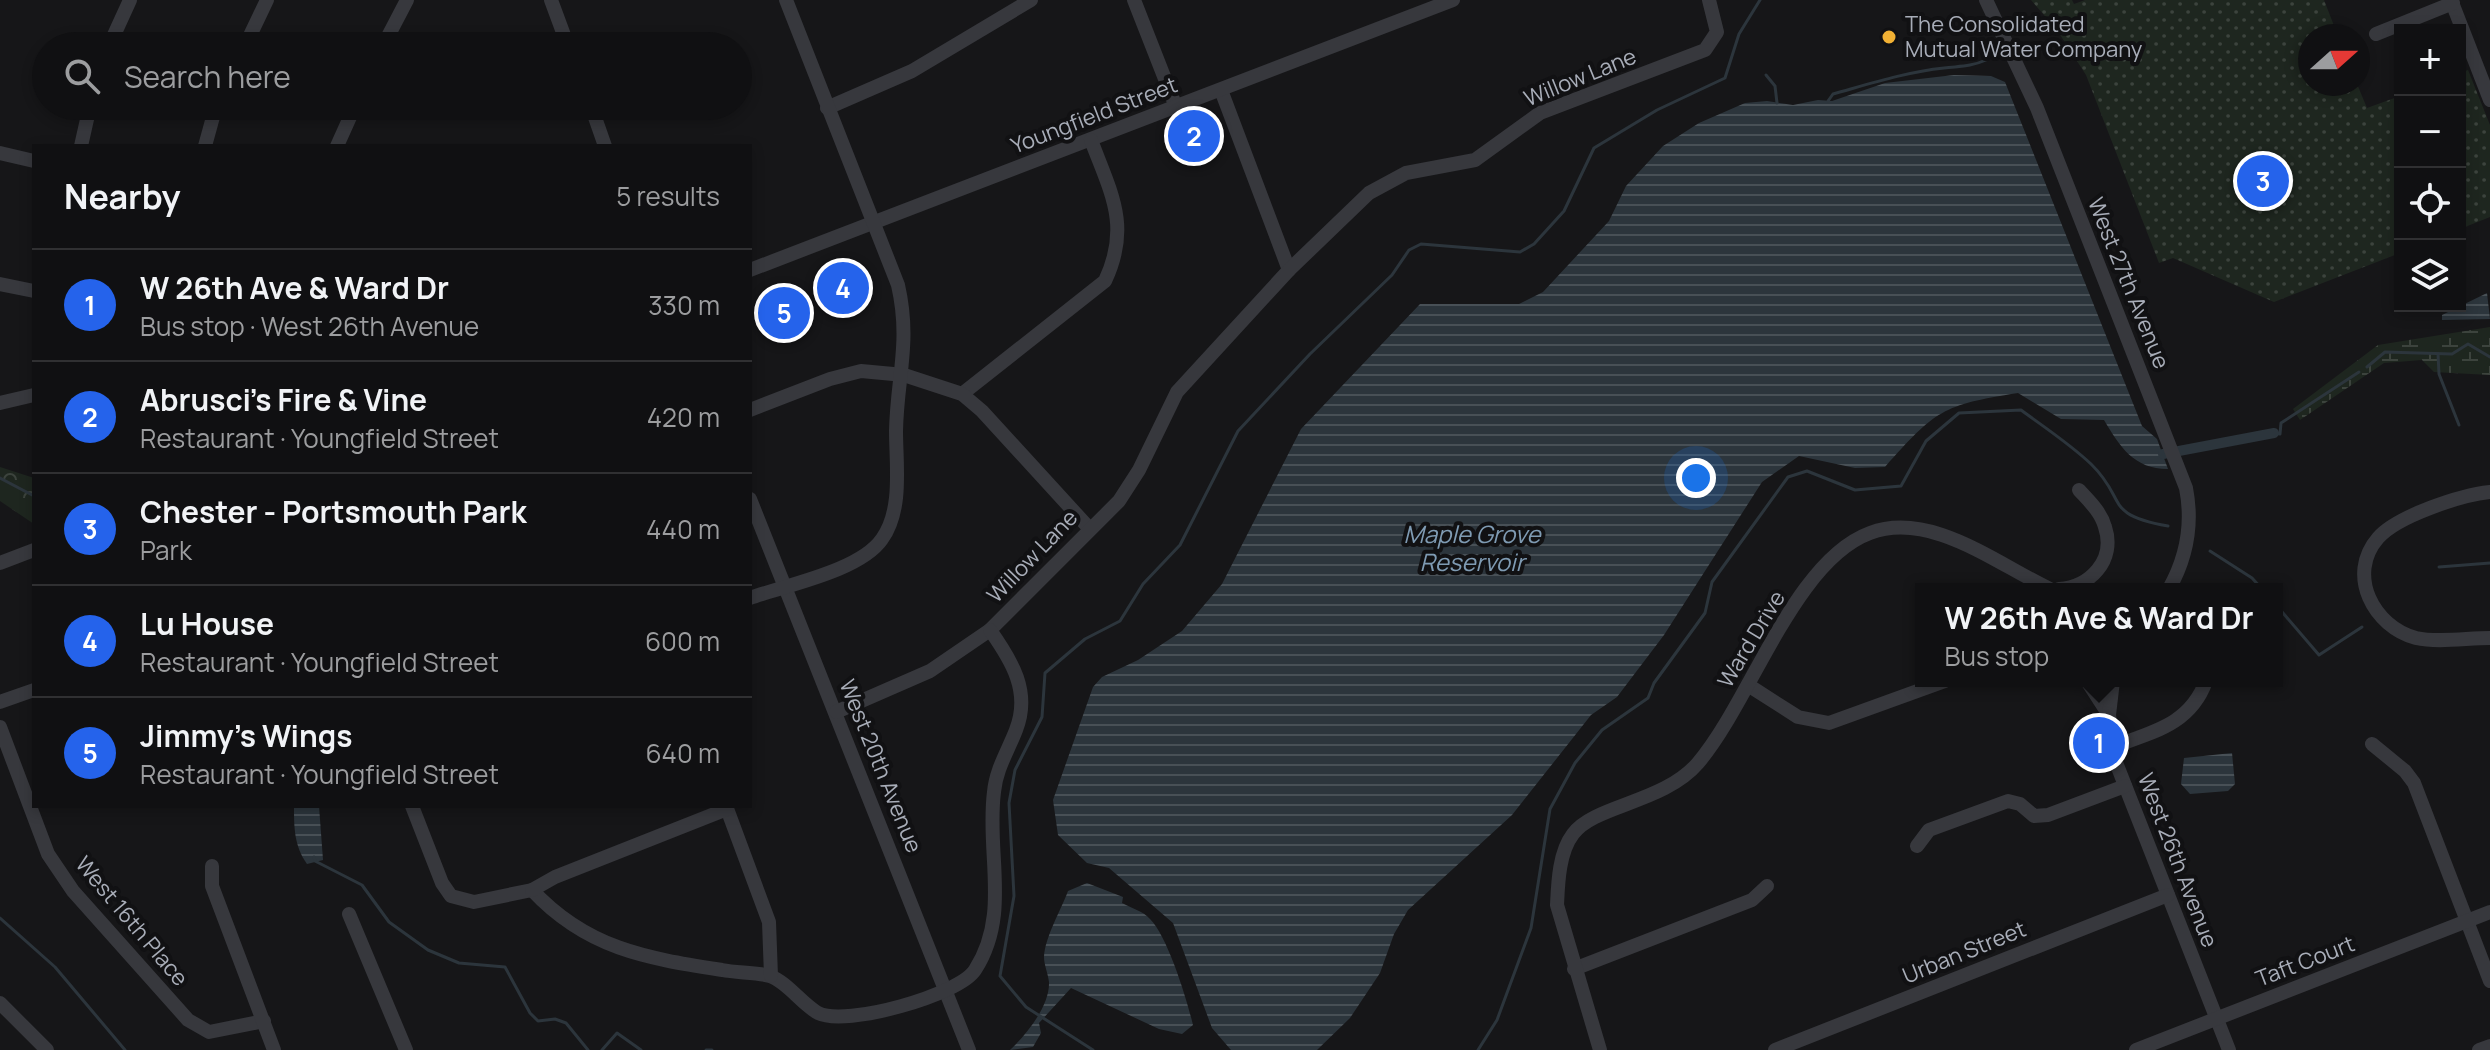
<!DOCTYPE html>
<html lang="en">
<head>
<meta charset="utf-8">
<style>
	:root { --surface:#101012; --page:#19191b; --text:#f1f3f6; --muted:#9c9d9f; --line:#303032; --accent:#2563eb }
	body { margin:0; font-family:Manrope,sans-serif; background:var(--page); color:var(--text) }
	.controls { position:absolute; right:24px; top:24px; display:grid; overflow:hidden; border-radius:0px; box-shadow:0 4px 12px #0003 }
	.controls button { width:72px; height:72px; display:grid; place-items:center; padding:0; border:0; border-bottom:2px solid var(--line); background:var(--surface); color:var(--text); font:40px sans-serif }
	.compass { position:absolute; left:2298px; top:24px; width:72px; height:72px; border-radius:50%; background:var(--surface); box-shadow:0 4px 12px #0003; rotate:69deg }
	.you { position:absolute; left:1696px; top:478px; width:28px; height:28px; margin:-20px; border:6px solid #fff; border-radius:50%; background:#1a73e8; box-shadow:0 0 0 12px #1a73e833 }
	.badge { display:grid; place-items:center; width:52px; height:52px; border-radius:50%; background:var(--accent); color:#fff; font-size:26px; font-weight:700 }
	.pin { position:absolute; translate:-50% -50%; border:4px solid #fff; box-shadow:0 2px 8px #0006 }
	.popup { position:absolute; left:1915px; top:583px; width:368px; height:104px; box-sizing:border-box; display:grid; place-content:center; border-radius:0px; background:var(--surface); filter:drop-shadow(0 2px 6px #0005); font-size:26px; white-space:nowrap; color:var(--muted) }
	.popup b { font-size:30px; color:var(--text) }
	.popup::after { content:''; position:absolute; left:50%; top:100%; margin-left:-16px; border:16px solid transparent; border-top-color:var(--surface) }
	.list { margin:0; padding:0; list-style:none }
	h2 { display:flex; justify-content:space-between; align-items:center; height:104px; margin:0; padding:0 32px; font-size:34px }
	h2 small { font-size:26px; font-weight:400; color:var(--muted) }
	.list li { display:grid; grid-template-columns:52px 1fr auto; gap:24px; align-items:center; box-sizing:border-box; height:112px; padding:0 32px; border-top:2px solid var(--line) }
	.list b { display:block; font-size:30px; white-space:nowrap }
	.list p { margin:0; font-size:26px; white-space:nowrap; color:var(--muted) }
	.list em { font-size:26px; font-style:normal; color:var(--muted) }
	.icon { flex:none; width:44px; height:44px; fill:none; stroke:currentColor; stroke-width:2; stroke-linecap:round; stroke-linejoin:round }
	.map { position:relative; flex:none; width:2490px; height:1050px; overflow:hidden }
	.search { position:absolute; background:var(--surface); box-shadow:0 4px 12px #0003; left:32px; top:32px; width:720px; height:88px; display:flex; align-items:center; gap:20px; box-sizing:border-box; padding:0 28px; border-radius:44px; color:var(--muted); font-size:30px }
	.panel { position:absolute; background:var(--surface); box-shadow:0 4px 12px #0003; left:32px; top:144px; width:720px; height:664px; border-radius:0px }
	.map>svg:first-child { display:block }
	.forest { fill:url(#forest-crowns) }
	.wetland { fill:url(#wetland-marsh) }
	.park { fill:url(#park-dots) }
	.water { fill:url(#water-rules) }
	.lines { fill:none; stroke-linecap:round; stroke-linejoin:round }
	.stream { stroke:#2c353c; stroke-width:3 }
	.canal { stroke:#2c353c; stroke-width:10 }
	.minor { stroke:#37383d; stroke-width:14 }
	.poi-dot { fill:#f2b134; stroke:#111113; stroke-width:3 }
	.labels { text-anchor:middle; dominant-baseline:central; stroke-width:8; stroke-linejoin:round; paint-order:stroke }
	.poi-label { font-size:22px; fill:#a8adb8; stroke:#111113; text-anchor:start }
	.street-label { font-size:22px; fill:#a8adb8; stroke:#111113 }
	.water-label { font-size:24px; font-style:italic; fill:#7f9bb3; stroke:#111113 }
</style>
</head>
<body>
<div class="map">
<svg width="2490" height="1050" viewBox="0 0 2490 1050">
	<defs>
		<pattern id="forest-crowns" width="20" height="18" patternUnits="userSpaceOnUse" patternTransform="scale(2)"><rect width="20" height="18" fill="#1e261f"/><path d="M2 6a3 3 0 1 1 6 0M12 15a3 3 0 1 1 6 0" fill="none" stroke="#3c433d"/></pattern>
		<pattern id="wetland-marsh" width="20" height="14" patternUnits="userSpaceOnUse" patternTransform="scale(2)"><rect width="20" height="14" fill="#1e261f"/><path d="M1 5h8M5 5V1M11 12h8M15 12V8" fill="none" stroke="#3c433d"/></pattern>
		<pattern id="park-dots" width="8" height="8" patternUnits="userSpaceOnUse" patternTransform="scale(2)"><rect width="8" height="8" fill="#1e261f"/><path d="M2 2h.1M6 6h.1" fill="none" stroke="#3c433d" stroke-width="1.8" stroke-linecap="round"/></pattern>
		<pattern id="water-rules" width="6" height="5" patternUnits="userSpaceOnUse" patternTransform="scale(2)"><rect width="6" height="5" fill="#2c353c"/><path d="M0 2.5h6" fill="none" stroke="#485056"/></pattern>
	</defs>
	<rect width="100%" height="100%" fill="#161618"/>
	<polygon class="forest" points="0,467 34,478 34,524 0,501"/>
	<polygon class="wetland" points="2490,327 2490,375 2434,372 2422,360 2384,363 2300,420 2293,409 2378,345"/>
	<g class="park">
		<polygon points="2031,0 2072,0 2074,4 2085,0 2324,0 2338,36 2310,36 2310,84 2357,84 2367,108 2400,96 2400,253 2274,302 2173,258 2159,263 2086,75 2057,30"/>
		<polygon points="2468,70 2490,125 2490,217 2460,229 2460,73"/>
	</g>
	<g class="water">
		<path d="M 1954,75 L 1991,76 L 2005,82 L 2142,426 L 2157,439 L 2168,469 C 2134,469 2120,447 2104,420 L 2061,419 L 2018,393 C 1942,405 1936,410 1885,467 L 1855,468 L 1799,456 L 1762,482 L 1664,635 L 1617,697 L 1591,715 L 1512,815 L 1408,910 L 1394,934 L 1380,973 L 1350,1018 L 1317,1050 L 1231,1050 L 1212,1028 L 1173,923 L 1109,868 L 1087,863 L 1058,835 L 1053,800 L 1093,687 L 1102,677 L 1138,660 L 1182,631 L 1222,584 L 1301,429 L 1420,304 L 1519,304 L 1543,292 L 1609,221 L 1626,186 L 1663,146 L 1699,123 L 1745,103 L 1767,101 L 1793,105 L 1818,100 L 1832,101 L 1885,83 Z"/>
		<polygon points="2487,293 2490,319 2442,320 2442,315"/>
		<polygon points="2232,753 2235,784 2228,791 2190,794 2181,784 2184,758"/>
		<path d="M 294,806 L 319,806 L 323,860 L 307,864 C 294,846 294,827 294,806 Z"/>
		<path d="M 1087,883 L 1123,897 L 1122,903 C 1131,908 1143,911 1150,919 C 1168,937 1187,1000 1193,1025 L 1182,1034 L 1159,1029 L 1071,988 L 1039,1023 L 1041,1033 L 1033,1047 L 1010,1050 C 1026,1035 1050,1006 1049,982 C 1048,973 1044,965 1044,957 C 1045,937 1061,910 1068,891 Z"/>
	</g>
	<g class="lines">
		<g class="stream">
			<polyline points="1766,75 1775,86 1777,103"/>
			<path d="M 1828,101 L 1833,94 C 1869,84 1906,72 1944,68 C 1960,66 1970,67 1986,60 L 1986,53"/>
			<polyline points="2438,354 2439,374 2459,425"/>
			<polyline points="2367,367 2385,352 2452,354 2468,344 2490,357"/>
			<polyline points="2274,433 2280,434 2281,423 2359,372"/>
			<polyline points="0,478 34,496"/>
			<polyline points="2210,551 2252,578 2262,589"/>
			<polyline points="2439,567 2490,563"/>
			<polyline points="2277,606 2319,655 2362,627"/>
			<polyline points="314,857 315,861 362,885 389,922 428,950 459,963 505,967 530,1013 538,1021 555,1019 566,1023 588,1050"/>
			<polyline points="0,918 55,967 125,1050"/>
			<polyline points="602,1050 617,1033 641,1050"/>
			<polyline points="706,1050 712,1050"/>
			<polyline points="1093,1050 1026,1007 1000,976 1014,896 1009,803 1015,770 1042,717 1045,673 1085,639 1120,621 1143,584 1180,545 1238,431 1310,354 1392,275 1409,250 1421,244 1520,252 1534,244 1564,211 1594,148 1657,110 1725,78 1739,34 1760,0"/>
			<path d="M 1478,1050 L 1497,1020 L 1531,928 L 1550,809 L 1575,763 L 1602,730 L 1648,698 L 1654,683 L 1705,613 L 1712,582 L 1788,477 L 1807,471 L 1855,490 L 1901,486 L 1926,441 L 1959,413 L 2021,410 C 2044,427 2070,444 2091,464 C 2128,500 2102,514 2168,526"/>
		</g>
		<polyline class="canal" points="2163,454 2274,433"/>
		<g class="minor">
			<polyline points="551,0 568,46"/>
			<polyline points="1134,0 1176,107"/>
			<path d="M 1986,0 L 2037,108 L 2186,488 C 2193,524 2187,557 2169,589"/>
			<polyline points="2451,0 2490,100"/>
			<polyline points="2376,34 2453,3"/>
			<polyline points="109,46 130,0"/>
			<polyline points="245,46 267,0"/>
			<polyline points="383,46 407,0"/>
			<polyline points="1221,90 1289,270"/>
			<polyline points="591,106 605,146"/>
			<polyline points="827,108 912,71 1031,0"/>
			<polyline points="81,146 90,106"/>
			<polyline points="205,146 216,106"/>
			<polyline points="337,146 355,106"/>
			<polyline points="0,153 34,161"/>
			<polyline points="750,270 1453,0"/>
			<polyline points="0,284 34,291"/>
			<path d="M 962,394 L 1105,281 C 1131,226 1111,193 1091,140"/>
			<polyline points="0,403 34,395"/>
			<polyline points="750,410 830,379 861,371 904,375 962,394 982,411 1089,528"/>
			<path d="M 2490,492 C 2461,495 2397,516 2378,538 C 2346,575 2374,627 2416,638 C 2438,643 2467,638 2490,638"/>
			<polyline points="750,499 969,1050"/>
			<polyline points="0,563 34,550"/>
			<path d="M 2059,589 C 2090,587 2116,560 2105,527 C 2101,512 2089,501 2079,490"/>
			<path d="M 750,598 C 786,585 860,571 882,539 C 903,510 896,464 896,431 C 897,377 911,342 898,285 L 786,0"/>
			<polyline points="2087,681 2109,715"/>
			<polyline points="2113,681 2109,715 2115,760 2229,1050"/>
			<polyline points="1748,685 1798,717 1829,723 1945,681"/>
			<polyline points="0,702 34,690"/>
			<polyline points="836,712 930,671 990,630 1119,501 1139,470 1177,392 1289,270 1369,193 1406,173 1475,160 1540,113 1705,50 1717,32 1709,0"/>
			<polyline points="0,727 48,854 73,891 188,1020 209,1032 264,1021"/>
			<polyline points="2372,744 2405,771 2414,783 2490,981"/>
			<path d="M 2112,747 C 2152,732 2190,725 2206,681"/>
			<path d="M 412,806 L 442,883 L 451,896 L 474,902 L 532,890 C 587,949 646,958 722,970 C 737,973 756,972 770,976 C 787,982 802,1004 818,1013 C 846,1027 959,995 975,970 C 1011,914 986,853 994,792 C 996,769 1008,751 1016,730 C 1031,692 1012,661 990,630"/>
			<polyline points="726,806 769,922 771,976"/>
			<polyline points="1917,846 1929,830 2008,801 2020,804 2034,816 2048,815 2125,786"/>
			<polyline points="212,866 212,886 274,1050"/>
			<polyline points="532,890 555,877 727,809"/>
			<polyline points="349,914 406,1050"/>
			<polyline points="1574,969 1752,900 1767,886"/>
			<polyline points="0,1003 47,1050"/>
			<path d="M 1600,1050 L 1557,905 C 1558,883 1559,852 1573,834 C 1594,805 1664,803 1698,763 C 1751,701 1794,561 1870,533 C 1930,510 1997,564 2050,589"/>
			<polyline points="1775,1050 2168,895"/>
			<polyline points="2136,1050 2490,912"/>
			<polyline points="2479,1050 2490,1046"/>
		</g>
	</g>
	<circle class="poi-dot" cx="1889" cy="37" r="8"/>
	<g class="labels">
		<g class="poi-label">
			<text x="1905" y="24">The Consolidated<tspan x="1905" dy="25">Mutual Water Company</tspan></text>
		</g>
		<g class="street-label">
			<text transform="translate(1580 77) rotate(-22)">Willow Lane</text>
			<text transform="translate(1094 115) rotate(-21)">Youngfield Street</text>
			<text transform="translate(2129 283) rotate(68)">West 27th Avenue</text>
			<text transform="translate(1032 556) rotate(-46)">Willow Lane</text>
			<text transform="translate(1751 639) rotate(-59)">Ward Drive</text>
			<text transform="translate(881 766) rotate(68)">West 20th Avenue</text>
			<text transform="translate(2178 860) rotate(69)">West 26th Avenue</text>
			<text transform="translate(132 921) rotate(50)">West 16th Place</text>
			<text transform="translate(1964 952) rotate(-22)">Urban Street</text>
			<text transform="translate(2305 961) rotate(-21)">Taft Court</text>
		</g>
		<g class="water-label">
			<text x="1472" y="533">Maple Grove<tspan x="1472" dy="28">Reservoir</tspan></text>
		</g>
	</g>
</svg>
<div class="controls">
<button>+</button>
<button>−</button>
<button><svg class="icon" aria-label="locate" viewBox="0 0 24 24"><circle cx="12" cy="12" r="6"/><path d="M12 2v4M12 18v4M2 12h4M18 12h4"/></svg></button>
<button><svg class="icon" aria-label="layers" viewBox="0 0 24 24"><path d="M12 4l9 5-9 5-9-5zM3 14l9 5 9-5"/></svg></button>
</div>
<svg class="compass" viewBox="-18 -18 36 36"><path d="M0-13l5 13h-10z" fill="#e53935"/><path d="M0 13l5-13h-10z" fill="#9c9d9f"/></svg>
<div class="you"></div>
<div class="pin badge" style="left:2099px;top:743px">1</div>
<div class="popup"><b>W 26th Ave &amp; Ward Dr</b>Bus stop</div>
<div class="pin badge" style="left:1194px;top:136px">2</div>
<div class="pin badge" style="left:2263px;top:181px">3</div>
<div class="pin badge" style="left:843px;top:288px">4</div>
<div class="pin badge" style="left:784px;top:313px">5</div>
<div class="search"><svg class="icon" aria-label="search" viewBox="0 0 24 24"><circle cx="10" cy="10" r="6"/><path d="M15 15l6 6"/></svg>Search here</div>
<section class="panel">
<h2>Nearby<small>5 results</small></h2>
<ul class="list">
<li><span class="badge">1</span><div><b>W 26th Ave &amp; Ward Dr</b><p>Bus stop · West 26th Avenue</p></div><em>330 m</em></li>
<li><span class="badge">2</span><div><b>Abrusci's Fire &amp; Vine</b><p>Restaurant · Youngfield Street</p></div><em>420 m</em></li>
<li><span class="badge">3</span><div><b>Chester - Portsmouth Park</b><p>Park</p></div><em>440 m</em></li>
<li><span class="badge">4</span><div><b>Lu House</b><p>Restaurant · Youngfield Street</p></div><em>600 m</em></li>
<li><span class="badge">5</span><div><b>Jimmy's Wings</b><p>Restaurant · Youngfield Street</p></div><em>640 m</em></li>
</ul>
</section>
</div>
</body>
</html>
